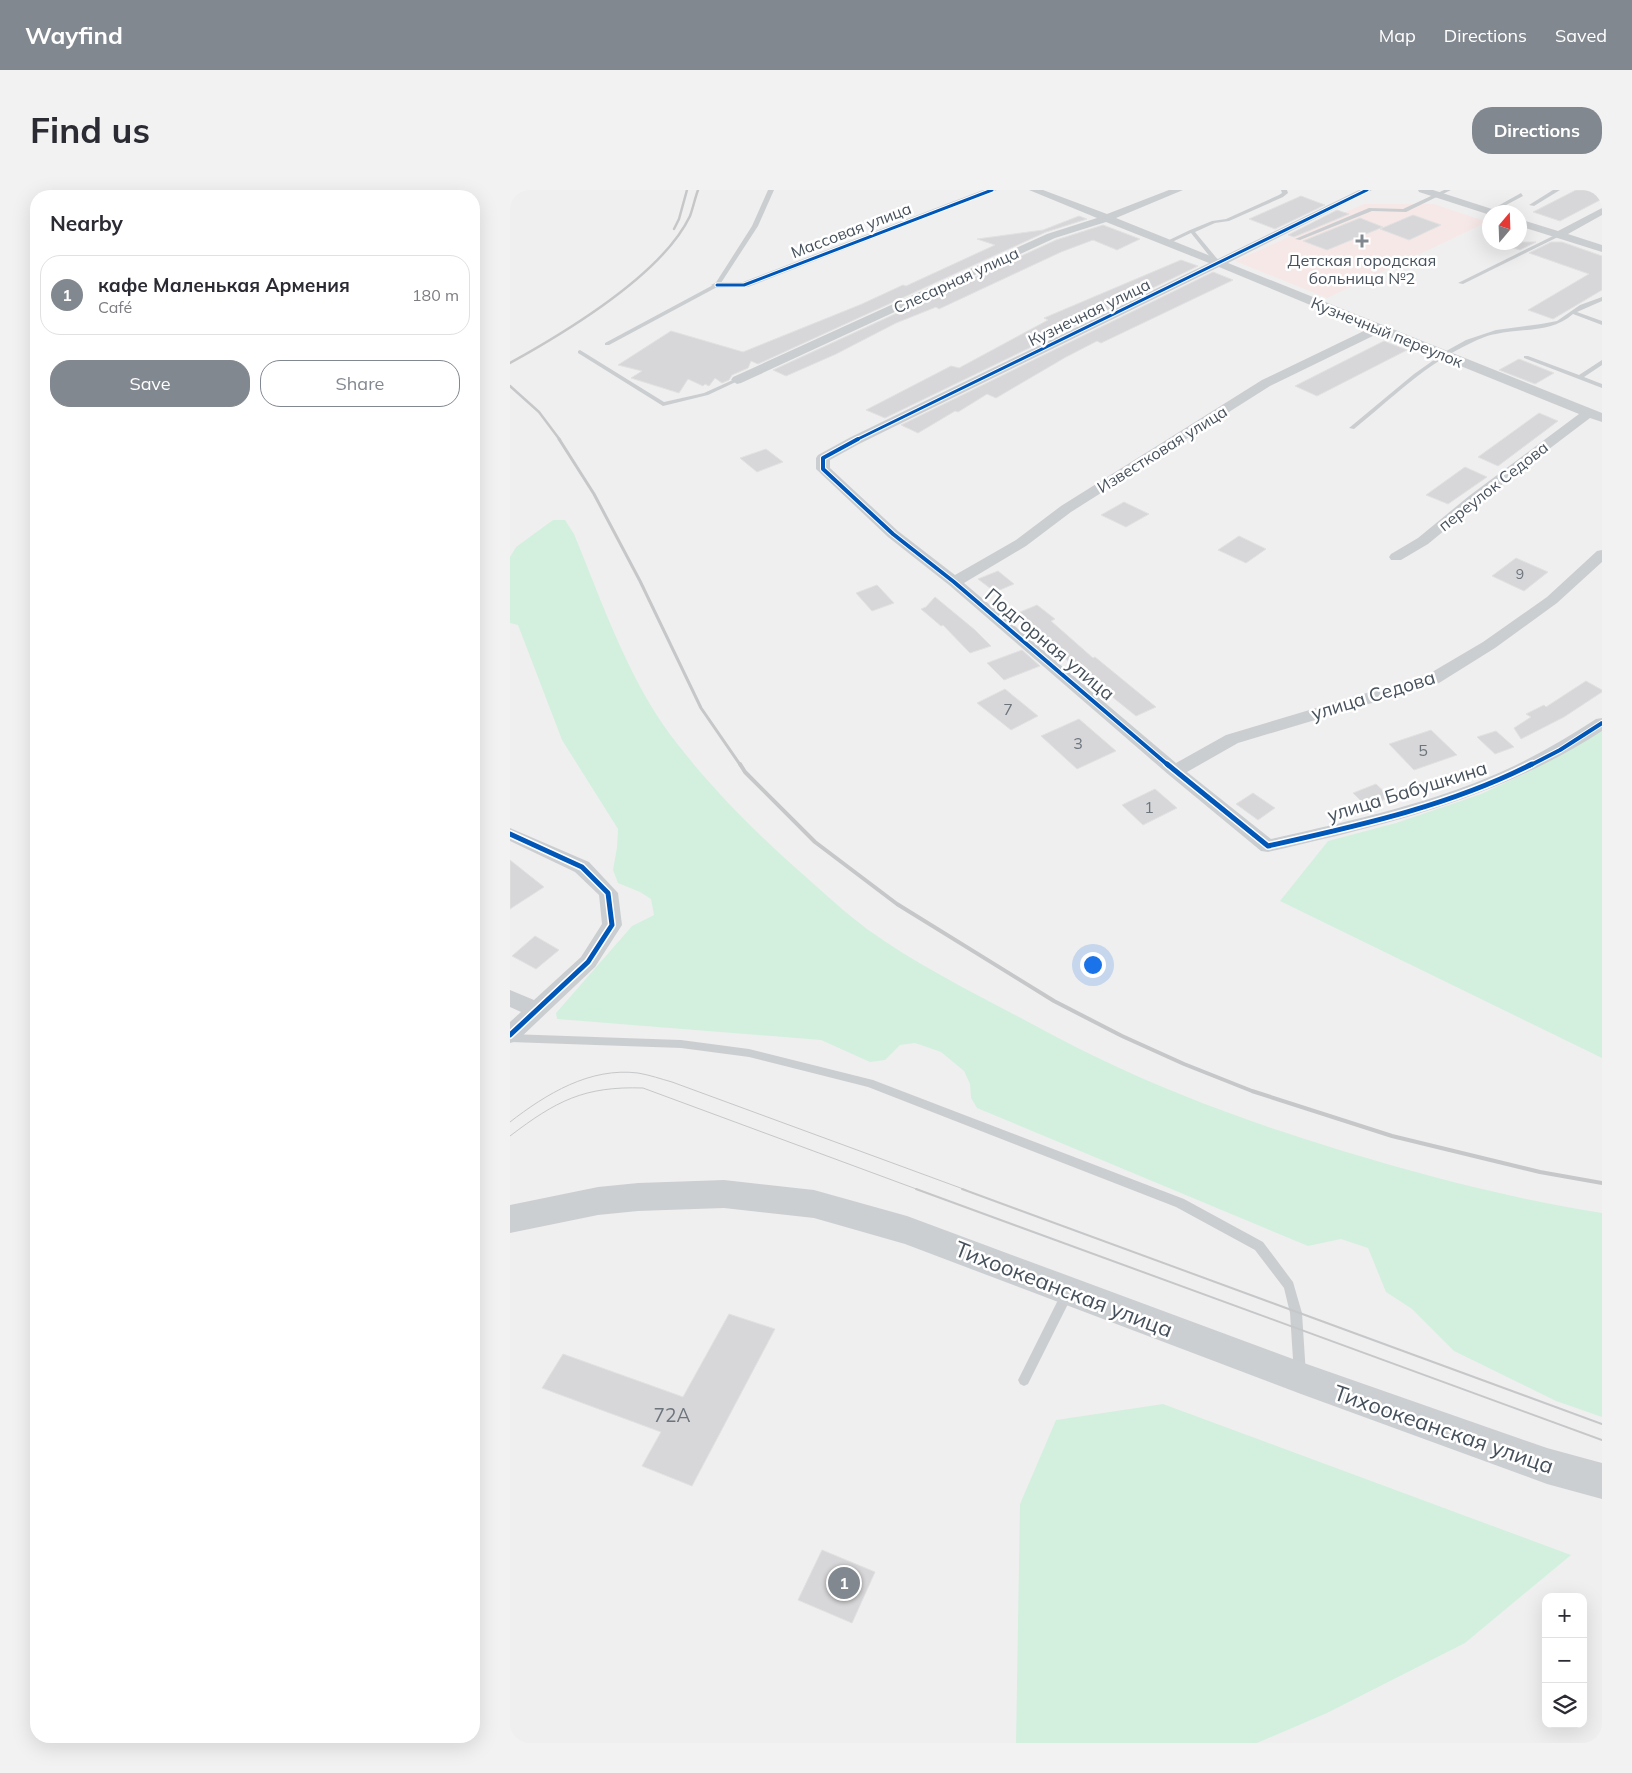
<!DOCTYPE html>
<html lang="en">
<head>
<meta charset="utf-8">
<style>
	:root { --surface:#fff; --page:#f2f2f3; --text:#2b2b33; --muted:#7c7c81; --line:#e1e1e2; --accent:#82888f }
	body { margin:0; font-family:Mulish,sans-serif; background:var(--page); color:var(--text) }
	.controls { position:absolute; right:15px; bottom:15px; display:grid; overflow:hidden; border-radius:10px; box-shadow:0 5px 20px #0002 }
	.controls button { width:45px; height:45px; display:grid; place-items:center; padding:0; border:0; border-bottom:1px solid var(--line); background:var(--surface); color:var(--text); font:25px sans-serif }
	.compass { position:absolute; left:972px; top:15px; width:45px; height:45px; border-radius:50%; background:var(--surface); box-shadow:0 5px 20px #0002; rotate:19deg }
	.you { position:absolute; left:582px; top:774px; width:18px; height:18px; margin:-12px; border:4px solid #fff; border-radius:50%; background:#1a73e8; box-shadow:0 0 0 8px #1a73e833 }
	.badge { display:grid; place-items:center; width:32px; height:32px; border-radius:50%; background:var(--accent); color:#fff; font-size:16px; font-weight:700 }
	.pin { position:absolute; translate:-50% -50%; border:2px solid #fff; box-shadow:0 1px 5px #0006 }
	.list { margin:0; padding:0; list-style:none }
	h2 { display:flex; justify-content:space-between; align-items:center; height:65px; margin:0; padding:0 20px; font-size:21px }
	h2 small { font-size:16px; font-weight:400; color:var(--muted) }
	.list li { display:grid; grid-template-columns:32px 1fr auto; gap:15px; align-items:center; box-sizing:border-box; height:80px; margin:0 10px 10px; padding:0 10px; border:1px solid var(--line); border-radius:20px }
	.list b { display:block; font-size:19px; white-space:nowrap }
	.list p { margin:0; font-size:16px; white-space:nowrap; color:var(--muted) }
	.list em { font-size:16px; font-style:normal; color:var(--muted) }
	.actions { display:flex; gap:10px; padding:15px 20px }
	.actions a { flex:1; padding:11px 0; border:1px solid var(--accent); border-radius:20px; text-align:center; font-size:18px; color:var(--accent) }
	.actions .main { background:var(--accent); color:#fff }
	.icon { flex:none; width:28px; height:28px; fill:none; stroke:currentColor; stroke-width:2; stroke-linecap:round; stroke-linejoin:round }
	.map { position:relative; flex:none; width:1092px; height:1553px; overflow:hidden; border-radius:20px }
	header { display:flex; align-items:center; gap:30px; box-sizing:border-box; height:70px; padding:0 25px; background:var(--accent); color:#fff }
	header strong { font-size:24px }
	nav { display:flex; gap:28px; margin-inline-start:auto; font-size:18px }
	.intro { display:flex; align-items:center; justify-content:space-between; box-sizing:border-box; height:120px; padding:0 30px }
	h1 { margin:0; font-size:35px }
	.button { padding:12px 22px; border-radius:20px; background:var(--accent); color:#fff; font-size:18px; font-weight:700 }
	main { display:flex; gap:30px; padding:0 30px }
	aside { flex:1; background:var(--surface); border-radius:20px; box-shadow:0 5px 20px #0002 }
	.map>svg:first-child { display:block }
	.medical { fill:#f6e8e6 }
	.green { fill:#d3f0df }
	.building { fill:#d7d7d9; stroke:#e1e1e2 }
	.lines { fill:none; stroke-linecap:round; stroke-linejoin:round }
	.lane { fill:#cbced0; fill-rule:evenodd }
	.street { fill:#cbced0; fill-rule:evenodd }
	.secondary { fill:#cccfd2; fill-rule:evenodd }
	.tram-far1 { stroke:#c5c7c9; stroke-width:1 }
	.tram { stroke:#c5c7c9; stroke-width:2 }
	.rail-far2 { stroke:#c5c7c9; stroke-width:2.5 }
	.rail-far1 { stroke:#c5c7c9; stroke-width:3 }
	.rail { stroke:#c5c7c9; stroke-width:4 }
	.cycleway-far2-casing { stroke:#fff; stroke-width:5 }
	.cycleway-far1-casing { stroke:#fff; stroke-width:6 }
	.cycleway-casing { stroke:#fff; stroke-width:8 }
	.cycleway-far2 { stroke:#0057b8; stroke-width:3 }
	.cycleway-far1 { stroke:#0057b8; stroke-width:4 }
	.cycleway { stroke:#0057b8; stroke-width:5 }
	.poi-dot { fill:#82888f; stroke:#fff; stroke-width:2 }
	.labels { text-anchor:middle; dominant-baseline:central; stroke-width:5; stroke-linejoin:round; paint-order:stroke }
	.far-number-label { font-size:14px; fill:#6c747c }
	.far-street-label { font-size:16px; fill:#46515c; stroke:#fff }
	.far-poi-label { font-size:16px; fill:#46515c; stroke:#fff }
	.number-label { font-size:16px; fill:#6c747c }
	.street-label { font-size:19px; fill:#46515c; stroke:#fff }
	.near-number-label { font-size:19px; fill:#6c747c }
	.near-street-label { font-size:22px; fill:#46515c; stroke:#fff }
</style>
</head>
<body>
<header>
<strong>Wayfind</strong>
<nav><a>Map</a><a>Directions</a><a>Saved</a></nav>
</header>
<div class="intro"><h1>Find us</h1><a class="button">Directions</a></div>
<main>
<aside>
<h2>Nearby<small></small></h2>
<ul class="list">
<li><span class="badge">1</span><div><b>кафе Маленькая Армения</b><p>Café</p></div><em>180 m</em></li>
</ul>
<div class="actions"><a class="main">Save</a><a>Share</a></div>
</aside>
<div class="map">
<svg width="1092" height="1553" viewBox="0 0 1092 1553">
	<rect width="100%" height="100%" fill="#f0efef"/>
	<polygon class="medical" points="854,14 924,14 977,32 817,108 725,71"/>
	<g class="green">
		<path d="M 43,330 L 55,330 L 64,344 C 92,412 116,483 159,543 C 198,595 240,637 288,680 C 311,700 333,721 357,739 C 404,773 458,800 509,827 C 534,840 559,854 584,866 C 664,905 748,935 833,961 C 919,987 1004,1009 1092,1023 L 1092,1227 L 1046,1211 L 944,1161 L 902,1119 L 876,1102 L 858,1058 L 831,1049 L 798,1056 L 467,918 L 461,908 L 460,894 L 454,881 L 431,862 L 405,853 L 390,855 L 375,870 L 360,872 L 311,850 L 47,829 L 46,823 L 122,736 L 144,725 L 141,709 L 130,702 L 108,693 L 103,680 L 107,657 L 108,639 L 52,550 L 8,435 L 0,433 L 0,367 L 6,357 Z"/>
		<polygon points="1092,537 1092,868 770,711 818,651 886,633 971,604 1020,581"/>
		<polygon points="653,1214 1061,1365 955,1453 817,1523 747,1553 506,1553 510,1314 546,1230"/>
	</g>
	<g class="building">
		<polygon points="1066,0 1092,0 1092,9 1050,31 1023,22"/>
		<polygon points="791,6 815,15 765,39 739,29"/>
		<polygon points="827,20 839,24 784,47 778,45"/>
		<polygon points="903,25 931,35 899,50 870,39"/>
		<polygon points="569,26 577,29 536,42 248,174 241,171 238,178 222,185 219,190 212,193 205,188 199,196 195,194 193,196 178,189 169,203 121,188 132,181 108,175 161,141 233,162 352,114 393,95 396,96 485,55 467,49 533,40"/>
		<polygon points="850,28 873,37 817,60 793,51"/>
		<polygon points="593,35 630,49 607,60 583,50 551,62 429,119 426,117 386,133 326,164 276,186 263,180 546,50"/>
		<polygon points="997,52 1026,52 1010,60 996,56"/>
		<polygon points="1041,52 1052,52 1092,66 1092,100 1043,129 1018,120 1079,84 1019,63"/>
		<polygon points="671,70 688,76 375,228 356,220 441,176 449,178 538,130 534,128"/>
		<polygon points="703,82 723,90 591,153 587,151 556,167 486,208 477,204 448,222 445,221 408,243 391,235"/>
		<polygon points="874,151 897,160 807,206 785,196"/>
		<polygon points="1009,169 1044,183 1025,194 989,180"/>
		<polygon points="1029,223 1048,231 988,276 968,267"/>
		<polygon points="256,259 273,272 247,282 230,268"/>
		<polygon points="955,277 977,287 938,314 916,305"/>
		<polygon points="614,312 639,324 616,337 591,325"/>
		<polygon points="729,346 756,359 736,373 708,360"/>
		<polygon points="1006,368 1038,382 1014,401 982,386"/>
		<polygon points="488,381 504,394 485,402 468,389"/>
		<polygon points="367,395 384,413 362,421 346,403"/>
		<polygon points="425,407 465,440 481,456 460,463 433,435 431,436 411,419 416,417"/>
		<polygon points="527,415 545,429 541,431 583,468 585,467 646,517 626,526 553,467 547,470 528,454 535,451 503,425"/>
		<polygon points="512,460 530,476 494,490 477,473"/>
		<polygon points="1076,491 1092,500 1092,502 1054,527 1011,549 1004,538 1021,527 1016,524 1034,515 1036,517"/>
		<polygon points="495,499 528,526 501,540 467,513"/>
		<polygon points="569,529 606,561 567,579 531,546"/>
		<polygon points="921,540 947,565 904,580 879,554"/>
		<polygon points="986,541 1004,557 985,564 967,547"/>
		<polygon points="866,594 880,607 857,617 843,603"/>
		<polygon points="645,599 667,618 633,635 612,615"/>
		<polygon points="743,603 765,618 748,630 726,614"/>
		<polygon points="0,670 34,697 0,719"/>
		<polygon points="25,746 49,760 26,779 2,766"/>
		<polygon points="219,1124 265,1139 182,1296 132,1276 151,1242 32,1198 53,1164 173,1207"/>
		<polygon points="312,1360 365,1382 342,1433 288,1410"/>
	</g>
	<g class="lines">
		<g class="lane">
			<polygon points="258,0 264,0 248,36 209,96 99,155 95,155 95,153 205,94 242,36"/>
			<polygon points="771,0 777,0 778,3 773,7 719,31 705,33 685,42 709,71 709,73 705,73 681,43 660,53 655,52 680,40 702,31 716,29 769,5 772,3"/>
			<polygon points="934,0 941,0 896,22 862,21 790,50 785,49 859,18 893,19"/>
			<polygon points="1043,0 1050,0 1024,16 1019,15"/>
			<polygon points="1011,3 1013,6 983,22 979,23 977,22"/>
			<polygon points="1047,44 1052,45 953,94 948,93"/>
			<path d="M 1092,107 L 1092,111 L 1067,122 L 1092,131 L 1092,135 L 1063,124 C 1042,143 1013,138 986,144 C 978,145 969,149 961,153 C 917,173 881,209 844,239 L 839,238 L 904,184 L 938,160 L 956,150 L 986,140 L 1031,134 L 1047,131 L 1070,115 Z"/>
			<polygon points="70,160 154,212 194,203 225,189 230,190 198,205 153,216 68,163 68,161"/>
			<polygon points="1014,166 1018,166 1069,185 1092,170 1092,175 1074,187 1092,194 1092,198 1014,168"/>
			<polygon points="0,844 171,850 239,859 363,890 674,1009 753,1052 783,1092 792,1123 796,1185 794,1189 790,1191 786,1189 784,1185 780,1123 774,1098 745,1060 666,1017 358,897 239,867 171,858 0,852"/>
			<polygon points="558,1097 562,1098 564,1102 518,1194 514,1196 510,1194 508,1190 554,1098"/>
		</g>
		<g class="street">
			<polygon points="473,0 487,0 238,97 207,98 201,95 207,92 233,92"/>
			<path d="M 519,0 L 533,0 L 597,24 L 659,0 L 673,0 L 606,28 L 708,69 L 849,0 L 862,0 L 718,73 L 1092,223 L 1092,232 L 1080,228 L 969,312 L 918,354 L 891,370 L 881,370 L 879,367 L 881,364 L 908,348 L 959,306 L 1069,224 L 869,143 L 760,196 L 561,322 L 516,356 L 454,393 L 666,573 L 716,545 L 917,485 L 973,452 L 1037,407 L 1087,361 L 1092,360 L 1092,372 L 1047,413 L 985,458 L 929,493 L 728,553 L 677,582 L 761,649 C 844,630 929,612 1006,575 C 1034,561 1060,546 1086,529 L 1092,528 L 1092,541 C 988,608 877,635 758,662 L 751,661 L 659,585 L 439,395 L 378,347 L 306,279 L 306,268 L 308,265 L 339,248 L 699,73 L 596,32 L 545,48 L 231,193 L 227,194 L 221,190 L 223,187 L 537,44 L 587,28 ZM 709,77 L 858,139 L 752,190 L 551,316 L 506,350 L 445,385 L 388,341 L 320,278 L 320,270 L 349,254 Z"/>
			<polygon points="908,0 923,0 985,20 986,22 977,24 909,2"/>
			<polygon points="1092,18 1092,25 1058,44 1092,55 1092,62 1009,36 1009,29 1048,41"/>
			<polygon points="0,638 79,672 108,703 112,735 85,777 7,851 0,853 0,832 11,822 0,817 0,800 24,810 71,767 92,734 89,705 65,682 0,651"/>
		</g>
		<polygon class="secondary" points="214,990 304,1000 397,1026 791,1172 1037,1258 1092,1273 1092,1309 1037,1294 791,1204 395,1054 304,1028 214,1018 128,1021 88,1025 0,1043 0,1015 88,997 128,993"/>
		<g class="tram-far1">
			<path d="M 0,932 C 36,904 80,877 128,883 C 140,885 151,889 162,892 L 456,1000"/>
			<path d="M 0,946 C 46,911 74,896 133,898 L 409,1000"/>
		</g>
		<g class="tram">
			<polyline points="406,999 1092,1250"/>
			<polyline points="452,999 1092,1234"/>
		</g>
		<g class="rail-far2">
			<polyline points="164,39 169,29 177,0"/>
			<path d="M 0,173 C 56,142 152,85 180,26 C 183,18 185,8 188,0"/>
			<polyline points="0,196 29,222 50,250"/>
		</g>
		<polyline class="rail-far1" points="49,249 84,304 130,391 191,518 231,576"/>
		<polyline class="rail" points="230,574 235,582 305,652 387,714 544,811 612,846 674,874 742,901 882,946 1030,982 1092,993"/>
		<defs>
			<g id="cycleway-far2">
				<polyline points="207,95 234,95 482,0"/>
				<polyline points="346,250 857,0"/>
			</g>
			<g id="cycleway-far1">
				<polyline points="348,249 313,268 313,279 383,344 444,392 659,576"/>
				<polyline points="1019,576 1050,560 1092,533"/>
			</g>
			<g id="cycleway">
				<path d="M 657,574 L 758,656 C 847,636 940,616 1022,574"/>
				<polyline points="0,644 72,677 98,703 102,735 78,772 0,845"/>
			</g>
		</defs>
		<use href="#cycleway-far2" class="cycleway-far2-casing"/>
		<use href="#cycleway-far1" class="cycleway-far1-casing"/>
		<use href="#cycleway" class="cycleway-casing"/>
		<use href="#cycleway-far2" class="cycleway-far2"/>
		<use href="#cycleway-far1" class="cycleway-far1"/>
		<use href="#cycleway" class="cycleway"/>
	</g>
	<path class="poi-dot" d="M849.5 43.5h5v5h5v5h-5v5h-5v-5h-5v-5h5z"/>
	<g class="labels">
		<g class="far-number-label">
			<text x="1010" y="384">9</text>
		</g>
		<g class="far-street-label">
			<text transform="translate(341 40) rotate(-21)">Массовая улица</text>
			<text transform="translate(446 90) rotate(-25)">Слесарная улица</text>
			<text transform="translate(579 122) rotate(-26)">Кузнечная улица</text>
			<text transform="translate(877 142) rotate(22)">Кузнечный переулок</text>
			<text transform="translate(652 259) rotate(-32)">Известковая улица</text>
			<text transform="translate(983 296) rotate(-38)">переулок Седова</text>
		</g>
		<g class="far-poi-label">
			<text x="852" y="70">Детская городская<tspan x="852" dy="18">больница №2</tspan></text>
		</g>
		<g class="number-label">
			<text x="498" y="519">7</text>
			<text x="568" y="553">3</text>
			<text x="913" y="560">5</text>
			<text x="639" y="617">1</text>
		</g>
		<g class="street-label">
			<text transform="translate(540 454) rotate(40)">Подгорная улица</text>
			<text transform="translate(863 505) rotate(-17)">улица Седова</text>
			<text transform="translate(897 601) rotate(-17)">улица Бабушкина</text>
		</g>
		<g class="near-number-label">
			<text x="162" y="1225">72А</text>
		</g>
		<g class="near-street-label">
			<text transform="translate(554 1099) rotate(21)">Тихоокеанская улица</text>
			<text transform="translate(934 1239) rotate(19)">Тихоокеанская улица</text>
		</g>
	</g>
</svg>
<div class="controls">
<button>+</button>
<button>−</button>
<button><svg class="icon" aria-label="layers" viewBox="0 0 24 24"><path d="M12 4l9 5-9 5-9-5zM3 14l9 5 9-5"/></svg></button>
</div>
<svg class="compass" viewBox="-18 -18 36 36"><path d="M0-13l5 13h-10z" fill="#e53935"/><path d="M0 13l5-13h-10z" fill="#7c7c81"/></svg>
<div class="you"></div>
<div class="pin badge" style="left:334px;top:1393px">1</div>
</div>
</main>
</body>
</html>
